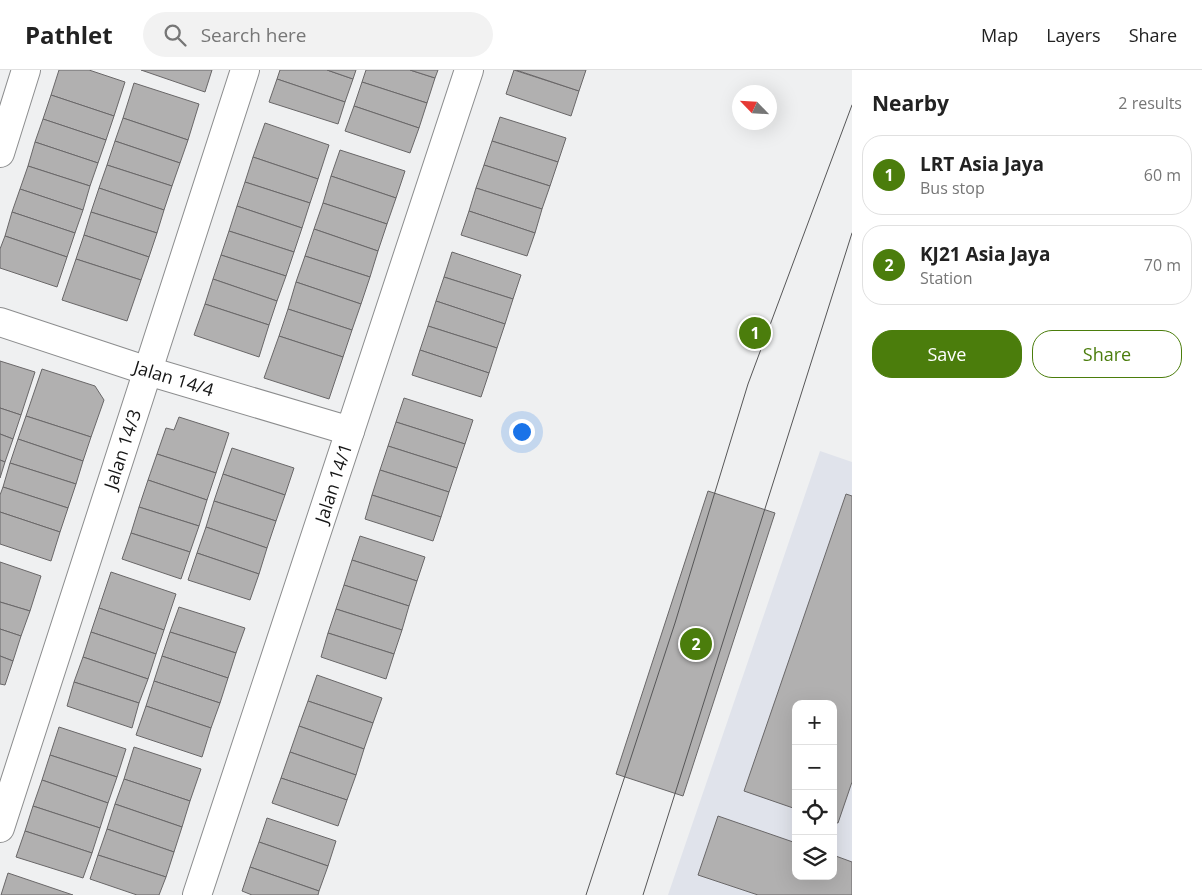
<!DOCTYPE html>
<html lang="en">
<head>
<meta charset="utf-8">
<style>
	:root { --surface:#fff; --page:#f2f2f2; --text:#222; --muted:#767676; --line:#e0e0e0; --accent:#4b7d0c }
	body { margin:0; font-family:"Open Sans",sans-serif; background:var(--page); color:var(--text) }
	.controls { position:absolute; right:15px; bottom:15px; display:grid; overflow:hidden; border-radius:10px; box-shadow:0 5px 20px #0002 }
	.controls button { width:45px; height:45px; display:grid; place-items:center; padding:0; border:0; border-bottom:1px solid var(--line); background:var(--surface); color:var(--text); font:25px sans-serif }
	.compass { position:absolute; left:732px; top:15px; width:45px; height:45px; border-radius:50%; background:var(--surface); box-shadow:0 5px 20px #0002; rotate:295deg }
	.you { position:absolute; left:521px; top:361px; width:18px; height:18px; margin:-12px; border:4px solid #fff; border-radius:50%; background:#1a73e8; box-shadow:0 0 0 8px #1a73e833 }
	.badge { display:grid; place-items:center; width:32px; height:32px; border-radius:50%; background:var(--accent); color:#fff; font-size:16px; font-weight:700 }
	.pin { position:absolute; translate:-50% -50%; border:2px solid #fff; box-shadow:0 1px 5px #0006 }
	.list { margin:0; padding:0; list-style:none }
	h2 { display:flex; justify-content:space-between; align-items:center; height:65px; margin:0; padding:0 20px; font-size:21px }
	h2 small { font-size:16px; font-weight:400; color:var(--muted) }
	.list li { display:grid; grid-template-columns:32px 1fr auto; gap:15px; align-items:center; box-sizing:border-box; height:80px; margin:0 10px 10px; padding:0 10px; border:1px solid var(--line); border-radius:20px }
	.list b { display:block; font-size:19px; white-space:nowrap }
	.list p { margin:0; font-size:16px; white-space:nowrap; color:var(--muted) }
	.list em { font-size:16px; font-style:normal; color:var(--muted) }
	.actions { display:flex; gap:10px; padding:15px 20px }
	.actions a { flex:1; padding:11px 0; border:1px solid var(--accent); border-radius:20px; text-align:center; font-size:18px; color:var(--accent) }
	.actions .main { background:var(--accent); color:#fff }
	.icon { flex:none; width:28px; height:28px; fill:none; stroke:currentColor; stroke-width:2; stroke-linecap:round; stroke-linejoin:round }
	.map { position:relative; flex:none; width:852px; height:825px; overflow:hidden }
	header { display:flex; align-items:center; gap:30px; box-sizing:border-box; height:70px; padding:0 25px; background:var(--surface); border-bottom:1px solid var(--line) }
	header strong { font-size:24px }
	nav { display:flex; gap:28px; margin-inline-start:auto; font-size:18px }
	.search { width:350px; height:45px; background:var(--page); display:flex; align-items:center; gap:12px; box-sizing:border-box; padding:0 18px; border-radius:28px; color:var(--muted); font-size:19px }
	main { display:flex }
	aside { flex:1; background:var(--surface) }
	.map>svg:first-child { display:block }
	.built { fill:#e0e3eb; fill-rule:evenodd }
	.building { fill:#b1b0b0; stroke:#696768 }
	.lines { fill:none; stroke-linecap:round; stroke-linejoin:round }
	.street-casing { stroke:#8c8d8e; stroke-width:30 }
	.street { stroke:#fff; stroke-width:28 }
	.tram { stroke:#565657; stroke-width:1 }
	.labels { text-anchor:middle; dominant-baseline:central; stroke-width:4; stroke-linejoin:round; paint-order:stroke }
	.street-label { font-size:18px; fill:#141414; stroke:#fff }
</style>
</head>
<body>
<header>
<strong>Pathlet</strong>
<div class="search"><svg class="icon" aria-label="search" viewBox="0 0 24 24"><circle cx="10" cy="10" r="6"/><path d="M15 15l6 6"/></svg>Search here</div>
<nav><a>Map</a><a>Layers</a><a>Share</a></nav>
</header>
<main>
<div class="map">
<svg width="852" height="825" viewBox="0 0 852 825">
	<rect width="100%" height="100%" fill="#eff0f1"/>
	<path class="built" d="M 820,381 L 852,392 L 852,825 L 668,825 ZM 796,634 L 833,634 L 833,806 L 796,806 Z"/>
	<g class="building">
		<polygon points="59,0 89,0 125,12 114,46 51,25"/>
		<polygon points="141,0 212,0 205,22"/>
		<polygon points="280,0 327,0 353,9 345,32 277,9"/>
		<polygon points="327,0 356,0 353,9"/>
		<polygon points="366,0 410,0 435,8 427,33 362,12"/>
		<polygon points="410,0 438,0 435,8"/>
		<polygon points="514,0 579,21 571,46 506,24"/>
		<polygon points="516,0 586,0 579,21"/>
		<polygon points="277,9 345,32 338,54 269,32"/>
		<polygon points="362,12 427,33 419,58 354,36"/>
		<polygon points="134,13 199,34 188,70 123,48"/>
		<polygon points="51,25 114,46 106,70 43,49"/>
		<polygon points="354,36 419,58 410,83 345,61"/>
		<polygon points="500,47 566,68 558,92 492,71"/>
		<polygon points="123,48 188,70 180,93 115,71"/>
		<polygon points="43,49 106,70 98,93 35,72"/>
		<polygon points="265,53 329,75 318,109 253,87"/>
		<polygon points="115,71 180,93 172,116 107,95"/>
		<polygon points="492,71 558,92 550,116 484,95"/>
		<polygon points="35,72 98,93 90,116 28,96"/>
		<polygon points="340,80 405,101 396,128 331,106"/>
		<polygon points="253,87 318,109 310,133 245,112"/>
		<polygon points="107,95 172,116 164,140 99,118"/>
		<polygon points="484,95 550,116 542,139 476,118"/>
		<polygon points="28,96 90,116 83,140 20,119"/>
		<polygon points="331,106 396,128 387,154 323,133"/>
		<polygon points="245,112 310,133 302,158 237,136"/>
		<polygon points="99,118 164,140 157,163 91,142"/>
		<polygon points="476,118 542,139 535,163 469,141"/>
		<polygon points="20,119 83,140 75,163 12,142"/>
		<polygon points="323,133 387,154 378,181 314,159"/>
		<polygon points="237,136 302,158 294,182 229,161"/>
		<polygon points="469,141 535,163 527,186 461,165"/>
		<polygon points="12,142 75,163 67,187 5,166"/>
		<polygon points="91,142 157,163 149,187 84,165"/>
		<polygon points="314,159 378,181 370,207 305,186"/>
		<polygon points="229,161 294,182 286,206 221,185"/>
		<polygon points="84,165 149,187 141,210 76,189"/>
		<polygon points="5,166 67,187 57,217 0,198 0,179"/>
		<polygon points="452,182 521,205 513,229 444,207"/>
		<polygon points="221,185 286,206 277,231 213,209"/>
		<polygon points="305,186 370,207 361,234 296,212"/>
		<polygon points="76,189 141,210 127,251 62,230"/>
		<polygon points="444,207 513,229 505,254 436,231"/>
		<polygon points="213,209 277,231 269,255 205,234"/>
		<polygon points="296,212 361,234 352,260 288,239"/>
		<polygon points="436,231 505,254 497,278 428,256"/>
		<polygon points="205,234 269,255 259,287 194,265"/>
		<polygon points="288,239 352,260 343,287 279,266"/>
		<polygon points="428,256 497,278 489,303 420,280"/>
		<polygon points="279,266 343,287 329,329 264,308"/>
		<polygon points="420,280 489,303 481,327 412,305"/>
		<polygon points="0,291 35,302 21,345 0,338"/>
		<polygon points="42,299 95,316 104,330 91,367 26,346"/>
		<polygon points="404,328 473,350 465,374 396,352"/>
		<polygon points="0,338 21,345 13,369 0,364"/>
		<polygon points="26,346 91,367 83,391 18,369"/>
		<polygon points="179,347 229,363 216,403 157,384 166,358 174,360"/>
		<polygon points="396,352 465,374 457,398 388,376"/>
		<polygon points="0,364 13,369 5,392 0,390"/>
		<polygon points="18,369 83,391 76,414 10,393"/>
		<polygon points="388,376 457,398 449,422 380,400"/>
		<polygon points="232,378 294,398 285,425 223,404"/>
		<polygon points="157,384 216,403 207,430 148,410"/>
		<polygon points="0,390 5,392 0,408"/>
		<polygon points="10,393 76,414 68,438 3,417"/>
		<polygon points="380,400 449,422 441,447 372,425"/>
		<polygon points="223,404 285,425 276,451 214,431"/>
		<polygon points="148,410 207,430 199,456 139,437"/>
		<polygon points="3,417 68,438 60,462 0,442 0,425"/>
		<polygon points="708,421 775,443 683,726 616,704"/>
		<polygon points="846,424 852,426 852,712 838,753 833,752 833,634 796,634 796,739 744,721"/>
		<polygon points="372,425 441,447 433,471 365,449"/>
		<polygon points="214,431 276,451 267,478 206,457"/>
		<polygon points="139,437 199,456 190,482 131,463"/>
		<polygon points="0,442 60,462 51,491 0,474"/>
		<polygon points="206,457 267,478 259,504 197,483"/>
		<polygon points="131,463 190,482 181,509 122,489"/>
		<polygon points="360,466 425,487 417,511 352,490"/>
		<polygon points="197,483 259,504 250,530 188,510"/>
		<polygon points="352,490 417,511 409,536 344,515"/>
		<polygon points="0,492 41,506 30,541 0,532"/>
		<polygon points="111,502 176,524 164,560 99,538"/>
		<polygon points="344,515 409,536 402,560 336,539"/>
		<polygon points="0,532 30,541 21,566 0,559"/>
		<polygon points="179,537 245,558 236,583 170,562"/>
		<polygon points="99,538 164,560 156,584 91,562"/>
		<polygon points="336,539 402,560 394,584 328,563"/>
		<polygon points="0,559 21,566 13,591 0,586"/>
		<polygon points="91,562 156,584 148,609 83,587"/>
		<polygon points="170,562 236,583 228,608 162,586"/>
		<polygon points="328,563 394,584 386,609 321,587"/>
		<polygon points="0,586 13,591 5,615 0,614"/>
		<polygon points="162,586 228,608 220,633 154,611"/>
		<polygon points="83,587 148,609 139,633 74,612"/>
		<polygon points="317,605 382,628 373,653 308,631"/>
		<polygon points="154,611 220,633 211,658 146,636"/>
		<polygon points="74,612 139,633 132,658 67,636"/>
		<polygon points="308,631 373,653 364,679 299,656"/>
		<polygon points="146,636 211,658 202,687 136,665"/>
		<polygon points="299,656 364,679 356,705 290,682"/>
		<polygon points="59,657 126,679 117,707 50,685"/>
		<polygon points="134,677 201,699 190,731 124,709"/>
		<polygon points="290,682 356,705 347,730 281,708"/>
		<polygon points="50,685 117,707 108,733 42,710"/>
		<polygon points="281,708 347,730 338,756 272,733"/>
		<polygon points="124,709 190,731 182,757 115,734"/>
		<polygon points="42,710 108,733 100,758 33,736"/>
		<polygon points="115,734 182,757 174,782 107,759"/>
		<polygon points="33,736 100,758 92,783 25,761"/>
		<polygon points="718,746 796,773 796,806 833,806 833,785 852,792 852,825 758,825 698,805"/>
		<polygon points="267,748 336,771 328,796 259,772"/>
		<polygon points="107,759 174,782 166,807 98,785"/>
		<polygon points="25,761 92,783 83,808 16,787"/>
		<polygon points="259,772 328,796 319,821 250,797"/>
		<polygon points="98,785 166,807 159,825 137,825 90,809"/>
		<polygon points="250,797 319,821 318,825 252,825 242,821"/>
		<polygon points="8,803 73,825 1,825"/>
	</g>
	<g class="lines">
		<defs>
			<g id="street">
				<polyline points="0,83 26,0"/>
				<polyline points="0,252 148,301 350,361"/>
				<polyline points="0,758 245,0"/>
				<polyline points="197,825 469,0"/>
			</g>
		</defs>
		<use href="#street" class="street-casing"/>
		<use href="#street" class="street"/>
		<g class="tram">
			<polyline points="586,825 675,553 748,314 852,35"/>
			<polyline points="643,825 852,163"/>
		</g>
	</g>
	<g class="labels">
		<g class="street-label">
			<text transform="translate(174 308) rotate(17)">Jalan 14/4</text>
			<text transform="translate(122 379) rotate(-72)">Jalan 14/3</text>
			<text transform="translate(333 413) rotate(-72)">Jalan 14/1</text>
		</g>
	</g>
</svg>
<div class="controls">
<button>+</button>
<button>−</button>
<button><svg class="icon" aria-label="locate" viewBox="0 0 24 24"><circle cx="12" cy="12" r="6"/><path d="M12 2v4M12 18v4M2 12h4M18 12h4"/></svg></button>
<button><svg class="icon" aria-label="layers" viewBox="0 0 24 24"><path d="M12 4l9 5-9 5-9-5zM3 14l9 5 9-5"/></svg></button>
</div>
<svg class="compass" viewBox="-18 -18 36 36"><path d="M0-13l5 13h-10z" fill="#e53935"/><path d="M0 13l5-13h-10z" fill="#767676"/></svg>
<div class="you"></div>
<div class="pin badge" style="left:755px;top:263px">1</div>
<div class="pin badge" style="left:696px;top:574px">2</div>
</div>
<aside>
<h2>Nearby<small>2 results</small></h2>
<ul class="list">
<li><span class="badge">1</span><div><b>LRT Asia Jaya</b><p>Bus stop</p></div><em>60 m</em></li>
<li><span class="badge">2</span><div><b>KJ21 Asia Jaya</b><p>Station</p></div><em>70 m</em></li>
</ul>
<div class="actions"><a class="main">Save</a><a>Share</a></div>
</aside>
</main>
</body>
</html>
